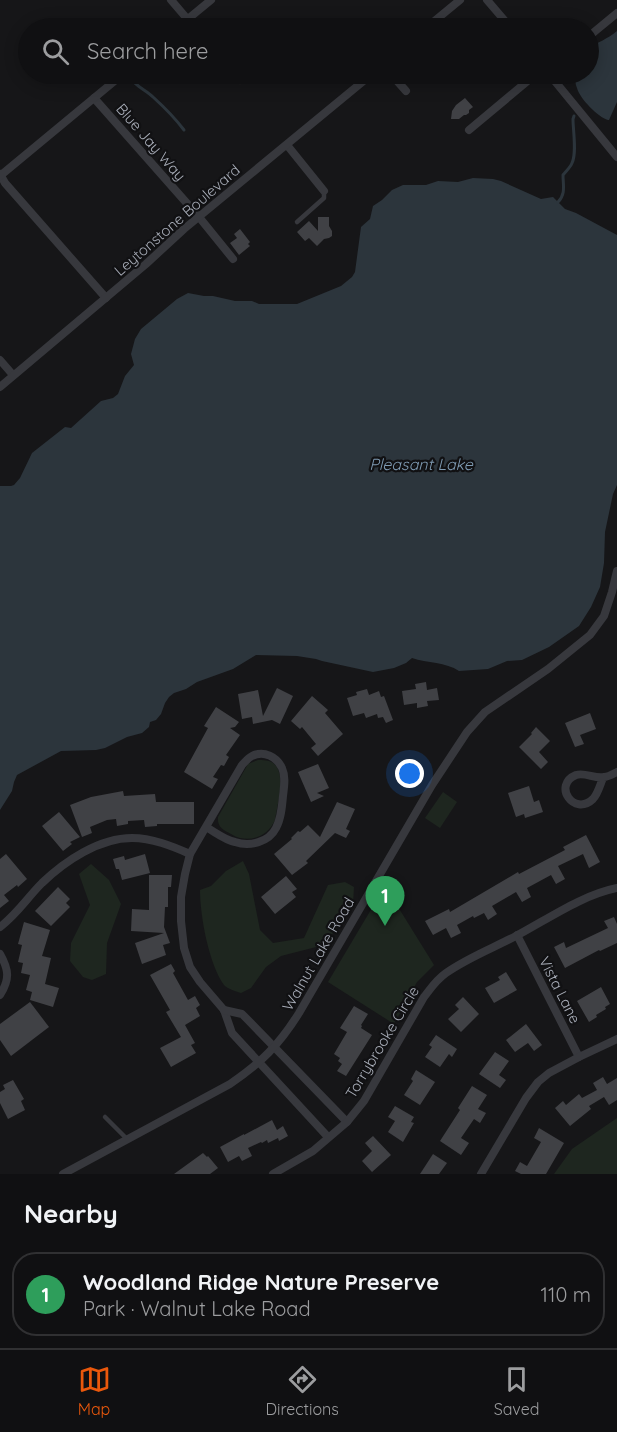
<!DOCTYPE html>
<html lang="en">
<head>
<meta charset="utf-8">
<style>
	:root { --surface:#101012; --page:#1e1e20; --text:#f1f3f6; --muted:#9c9d9f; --line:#303032; --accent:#ea580c }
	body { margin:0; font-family:Quicksand,sans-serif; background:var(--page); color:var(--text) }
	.you { position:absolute; left:410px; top:774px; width:21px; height:21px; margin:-15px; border:4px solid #fff; border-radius:50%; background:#1a73e8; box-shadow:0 0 0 9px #1a73e833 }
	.badge { display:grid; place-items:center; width:39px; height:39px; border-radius:50%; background:var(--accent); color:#fff; font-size:20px; font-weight:700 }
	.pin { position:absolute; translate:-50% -50px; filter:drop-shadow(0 2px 3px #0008) }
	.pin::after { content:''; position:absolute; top:32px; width:21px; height:18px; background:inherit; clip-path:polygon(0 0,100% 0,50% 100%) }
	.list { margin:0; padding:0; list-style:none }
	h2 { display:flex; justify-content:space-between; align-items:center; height:78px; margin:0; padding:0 24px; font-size:26px }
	h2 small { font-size:20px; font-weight:400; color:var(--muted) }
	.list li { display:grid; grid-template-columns:39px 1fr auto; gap:18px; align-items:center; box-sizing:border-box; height:84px; margin:0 12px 12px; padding:0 12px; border:2px solid var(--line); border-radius:24px }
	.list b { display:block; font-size:22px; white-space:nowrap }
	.list p { margin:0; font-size:20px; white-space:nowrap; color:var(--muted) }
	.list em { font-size:20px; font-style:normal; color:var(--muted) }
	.icon { flex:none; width:33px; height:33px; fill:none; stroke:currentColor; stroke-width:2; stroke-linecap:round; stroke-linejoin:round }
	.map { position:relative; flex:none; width:617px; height:1174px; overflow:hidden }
	.search { position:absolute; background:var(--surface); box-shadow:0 3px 15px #0003; left:18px; right:18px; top:18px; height:66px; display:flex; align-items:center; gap:15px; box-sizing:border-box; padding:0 21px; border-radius:33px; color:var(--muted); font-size:22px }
	.sheet { height:174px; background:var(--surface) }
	nav { display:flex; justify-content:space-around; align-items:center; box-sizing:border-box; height:84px; border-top:2px solid var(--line); background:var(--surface); font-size:16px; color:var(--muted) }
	nav a { display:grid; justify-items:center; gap:3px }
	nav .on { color:var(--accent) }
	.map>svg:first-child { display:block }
	.green { fill:#1e261f }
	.water { fill:#2c353c }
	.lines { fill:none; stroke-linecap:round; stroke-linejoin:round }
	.stream { stroke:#2c353c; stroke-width:3 }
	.building { fill:#404145 }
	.lane { stroke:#37383d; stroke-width:4.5 }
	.street { stroke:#37383d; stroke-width:8 }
	.labels { text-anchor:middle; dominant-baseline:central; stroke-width:4.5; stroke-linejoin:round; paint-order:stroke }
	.street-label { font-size:15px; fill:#a8adb8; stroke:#111113 }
	.water-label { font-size:16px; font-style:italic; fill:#7f9bb3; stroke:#111113 }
</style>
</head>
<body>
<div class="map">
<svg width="617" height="1174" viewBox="0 0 617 1174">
	<rect width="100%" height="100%" fill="#161618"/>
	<g class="green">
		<path d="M 258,760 C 263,760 269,760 273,763 C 287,773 277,806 275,820 C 267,838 247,844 231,834 C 223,830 217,827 218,817 L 248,764 Z"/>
		<polygon points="443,792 457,802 440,828 425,818"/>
		<path d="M 243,861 L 249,874 L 260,930 L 273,943 L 304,938 L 328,885 L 345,882 L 354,887 L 353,904 L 336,930 L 320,946 L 281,956 L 266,967 L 251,988 L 241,993 C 235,991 228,989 224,985 C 209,964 200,916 200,890 L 211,886 L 226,871 Z"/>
		<polygon points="91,864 109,880 121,904 107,943 106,974 92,980 83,977 70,961 71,943 90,905 79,874"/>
		<polygon points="385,886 434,965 417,982 394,1024 328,982"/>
		<polygon points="617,1118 617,1174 554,1174 572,1149"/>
	</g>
	<g class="water">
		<path d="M 617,31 L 617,102 L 609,120 L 608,120 C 598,117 580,99 577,88 C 575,84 575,78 576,74 L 588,74 L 589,49 C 597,42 608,39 617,31 Z"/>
		<path d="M 473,178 L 493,179 L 501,181 L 541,199 L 553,197 L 565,209 L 576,213 L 617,235 L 617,485 L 613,494 L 605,532 L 604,563 L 600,587 L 591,607 L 579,626 L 549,647 L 522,660 L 507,661 L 488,669 L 459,671 C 446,662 427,663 412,658 L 406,663 L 394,668 L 373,672 L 322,661 L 316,659 L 297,656 L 256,655 L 233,669 L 197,682 L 186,689 L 174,693 L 169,697 L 165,703 L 161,714 L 156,720 L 150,722 L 149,727 L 142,733 L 127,737 L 105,748 L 96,750 L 61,751 L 17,775 L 14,782 L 12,791 L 0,810 L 0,486 L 11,486 L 14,485 L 20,478 L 32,453 L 65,427 L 71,428 L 101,401 L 113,398 L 118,394 L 125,376 L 134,365 L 131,354 L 135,339 L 141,329 L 177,299 L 188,293 L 204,296 L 213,296 L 235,301 L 252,301 L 259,304 L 297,304 L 341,286 L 352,277 L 355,272 L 361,227 L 370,219 L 373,206 L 382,200 L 392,190 L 403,185 L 426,185 L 438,181 L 458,182 Z"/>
	</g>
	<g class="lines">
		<g class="stream">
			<path d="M 131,78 C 136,87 146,90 153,97 C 164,107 175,118 184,130"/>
			<path d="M 558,202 C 566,194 563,185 563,175 C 566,171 570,168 572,163 C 577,153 573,131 573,119 L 574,116"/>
		</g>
	</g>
	<g class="building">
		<polygon points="465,98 473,107 469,110 469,113 466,115 464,115 459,119 451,119 452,111 456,105"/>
		<polygon points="318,217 329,217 329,226 332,231 332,236 329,238 324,239 317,246 309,238 305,241 297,232 309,221 318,231"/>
		<polygon points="240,229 250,242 248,244 250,246 239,255 230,243 237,238 234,234"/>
		<polygon points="426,682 427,690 437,688 439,700 427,701 428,706 417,708 417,703 404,705 402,691 416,689 415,684"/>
		<polygon points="277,688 293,696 280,724 272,720 253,724 252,717 242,719 238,694 258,690 263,716"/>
		<polygon points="367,689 369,695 379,691 381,697 384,696 393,720 386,723 383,717 378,718 377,714 366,718 364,713 353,716 347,698 357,695 356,692"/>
		<polygon points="312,696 328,710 325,713 343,734 318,756 311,748 316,744 302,727 300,729 291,721"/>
		<polygon points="216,707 239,722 235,727 230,728 240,735 226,755 229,757 224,766 221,765 213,777 218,779 212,789 184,772 208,728 204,726"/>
		<polygon points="590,713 596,729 580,735 584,744 575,747 565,723"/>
		<polygon points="536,727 550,741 539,752 548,762 541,769 519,747 532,734 531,733"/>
		<polygon points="318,764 329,788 317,793 324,796 311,802 298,772"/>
		<polygon points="529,786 534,802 539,800 543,812 525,818 524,814 516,817 508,793"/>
		<polygon points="123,791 124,796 155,794 156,802 194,802 194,824 157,824 157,826 145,827 144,820 128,821 128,824 117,826 116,819 107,820 90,827 92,833 82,837 70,805 91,797"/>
		<polygon points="337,802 355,809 346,829 350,831 346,838 335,833 306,861 308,863 292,875 274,854 292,839 291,838 298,831 300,832 308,825 320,837"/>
		<polygon points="59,812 80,837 70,842 72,844 63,851 42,826"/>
		<polygon points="586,835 600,862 589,868 583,854 558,866 565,879 556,884 551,875 527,888 531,897 522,902 516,892 492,906 497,914 488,920 484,913 474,918 473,916 457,925 461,933 451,938 446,928 433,935 425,921 449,909 450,912 518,872 519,874 565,850 563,847"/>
		<polygon points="6,854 27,879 18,887 17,885 4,895 9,901 0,908 0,859"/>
		<polygon points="145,854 150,873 122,880 119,869 116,869 113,859 124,856 125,860"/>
		<polygon points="149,875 172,875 171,887 168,887 168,907 165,907 164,927 170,943 163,945 166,955 142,964 135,943 164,933 131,931 132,909 149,910"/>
		<polygon points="286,876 297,889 292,892 296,897 275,914 261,897"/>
		<polygon points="58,887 70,899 66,903 70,907 51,926 35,911"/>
		<polygon points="614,917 617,924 617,943 600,951 599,950 565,968 554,947 564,942 566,948 608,928 604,921"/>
		<polygon points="24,922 50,930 42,956 51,958 45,984 59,988 53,1007 30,1000 32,992 26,990 30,975 21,973 23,963 18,962 22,945 18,944"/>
		<polygon points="171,964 175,971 173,973 188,1000 195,996 200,1005 196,1008 200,1016 185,1025 195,1043 191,1045 196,1053 171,1067 160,1048 181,1037 166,1012 170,1010 150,975"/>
		<polygon points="506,972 517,990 494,1003 485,988 500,980 498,977"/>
		<polygon points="601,987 610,1004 605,1007 606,1009 596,1015 597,1017 589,1022 577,1001"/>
		<polygon points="463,997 479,1014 461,1032 448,1019 459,1009 455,1005"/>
		<polygon points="30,1002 49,1027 11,1056 0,1040 0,1024"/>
		<polygon points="354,1006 368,1014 361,1025 362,1026 361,1028 372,1035 346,1076 337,1071 342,1064 338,1061 340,1058 334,1054 347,1032 340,1028"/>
		<polygon points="526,1024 542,1045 534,1051 528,1043 515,1052 506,1040"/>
		<polygon points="436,1035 457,1049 452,1057 449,1054 440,1067 425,1057 432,1047 429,1045"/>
		<polygon points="495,1052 509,1061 499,1075 506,1080 500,1088 479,1074"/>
		<polygon points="416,1070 435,1082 420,1105 404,1095 413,1081 411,1079"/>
		<polygon points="603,1077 607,1084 617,1078 617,1100 609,1105 604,1097 589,1106 591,1109 570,1126 555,1108 563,1101 566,1105 579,1094 582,1098 597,1090 593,1083"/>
		<polygon points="13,1080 24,1099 21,1101 25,1110 8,1119 0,1103 0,1092 5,1089 3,1085"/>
		<polygon points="472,1086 487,1095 478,1109 486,1113 480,1123 474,1119 461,1138 469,1143 461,1155 440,1141 460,1110 458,1108"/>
		<polygon points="395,1106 414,1117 411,1122 414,1123 403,1142 388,1132 395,1121 388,1117"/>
		<polygon points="272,1120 277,1130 283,1126 288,1136 279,1141 278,1138 268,1143 267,1140 262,1143 261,1142 248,1148 252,1156 242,1161 239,1156 228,1162 220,1147 244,1134 244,1135"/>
		<polygon points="539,1128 564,1143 546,1174 521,1174 515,1171 520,1162 527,1166 541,1142 534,1138"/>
		<polygon points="373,1136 391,1155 372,1172 362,1161 372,1151 365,1143"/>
		<polygon points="203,1153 207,1157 208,1156 218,1168 210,1174 174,1174"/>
		<polygon points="433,1154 447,1163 439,1174 420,1174"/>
	</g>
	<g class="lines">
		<g class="lane">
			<polyline points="297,222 324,198 324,191"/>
			<polyline points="105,1117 127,1139"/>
		</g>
		<g class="street">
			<polyline points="171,0 195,28"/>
			<polyline points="487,0 511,28"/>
			<polyline points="177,28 211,0"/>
			<polyline points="426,28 460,0"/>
			<polyline points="588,37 617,13"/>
			<polyline points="234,74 240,80"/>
			<polyline points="391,74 406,91"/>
			<polyline points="549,74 617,157"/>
			<polyline points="94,98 199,217 233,259"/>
			<polyline points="469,130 536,74"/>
			<polyline points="287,145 324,191"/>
			<polyline points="0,174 5,183 106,298"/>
			<polyline points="0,176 123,74"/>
			<polyline points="0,360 13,375"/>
			<polyline points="0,387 146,264 184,229 372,74"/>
			<path d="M 603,778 C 600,785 598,794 593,799 C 574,817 552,785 576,775 C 585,772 595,779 604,777 C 608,777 613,774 617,772"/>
			<path d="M 206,827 C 215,832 225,840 235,842 C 250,847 269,842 276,828 C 281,819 282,807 283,796 C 284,787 286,777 282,768 C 277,757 264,750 252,756 C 248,758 245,762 242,765 L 190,854 L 185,874 L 181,897 L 181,921 L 184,948 L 190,967 L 200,982 L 224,1010 L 232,1033 L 328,1137"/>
			<path d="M 0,927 C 17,914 27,898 42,883 C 65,861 99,838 132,838 C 152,838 172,846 190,854"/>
			<polyline points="517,935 579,1057"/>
			<path d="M 0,954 C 9,970 10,979 0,995"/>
			<polyline points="224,1010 242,1014 248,1020 347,1122"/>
			<path d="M 63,1174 L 230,1084 C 261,1063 279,1045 299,1013 L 432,785 L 467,732 L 485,712 L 548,669 L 590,635 L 604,616 L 612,592 L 617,571"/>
			<path d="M 273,1174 L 313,1151 L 347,1122 L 364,1101 L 424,997 C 431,988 436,980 446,973 C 467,958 493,948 516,936 C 548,919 582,895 617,888"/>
			<polyline points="481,1174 526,1098 538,1082 549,1073 579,1057 617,1039"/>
		</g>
	</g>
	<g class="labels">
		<g class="street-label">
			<text transform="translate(151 142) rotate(49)">Blue Jay Way</text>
			<text transform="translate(177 220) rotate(-41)">Leytonstone Boulevard</text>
			<text transform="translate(318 954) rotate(-60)">Walnut Lake Road</text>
			<text transform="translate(560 990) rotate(63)">Vista Lane</text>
			<text transform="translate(382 1042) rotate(-59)">Torrybrooke Circle</text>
		</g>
		<g class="water-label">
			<text x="421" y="464">Pleasant Lake</text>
		</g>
	</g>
</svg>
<div class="you"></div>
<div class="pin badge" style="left:385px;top:926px;background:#2e9e5b">1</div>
<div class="search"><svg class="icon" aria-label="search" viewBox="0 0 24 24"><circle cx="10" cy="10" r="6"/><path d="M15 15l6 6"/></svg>Search here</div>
</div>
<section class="sheet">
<h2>Nearby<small></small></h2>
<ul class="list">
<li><span class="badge" style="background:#2e9e5b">1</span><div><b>Woodland Ridge Nature Preserve</b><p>Park · Walnut Lake Road</p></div><em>110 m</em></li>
</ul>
</section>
<nav>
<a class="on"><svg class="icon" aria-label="map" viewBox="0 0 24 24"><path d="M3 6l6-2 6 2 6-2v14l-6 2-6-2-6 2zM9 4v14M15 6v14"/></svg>Map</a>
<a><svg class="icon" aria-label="directions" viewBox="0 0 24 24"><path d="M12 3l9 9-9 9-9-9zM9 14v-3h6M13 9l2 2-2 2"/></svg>Directions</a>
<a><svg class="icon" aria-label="saved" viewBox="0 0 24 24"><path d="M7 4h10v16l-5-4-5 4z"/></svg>Saved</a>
</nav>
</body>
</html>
